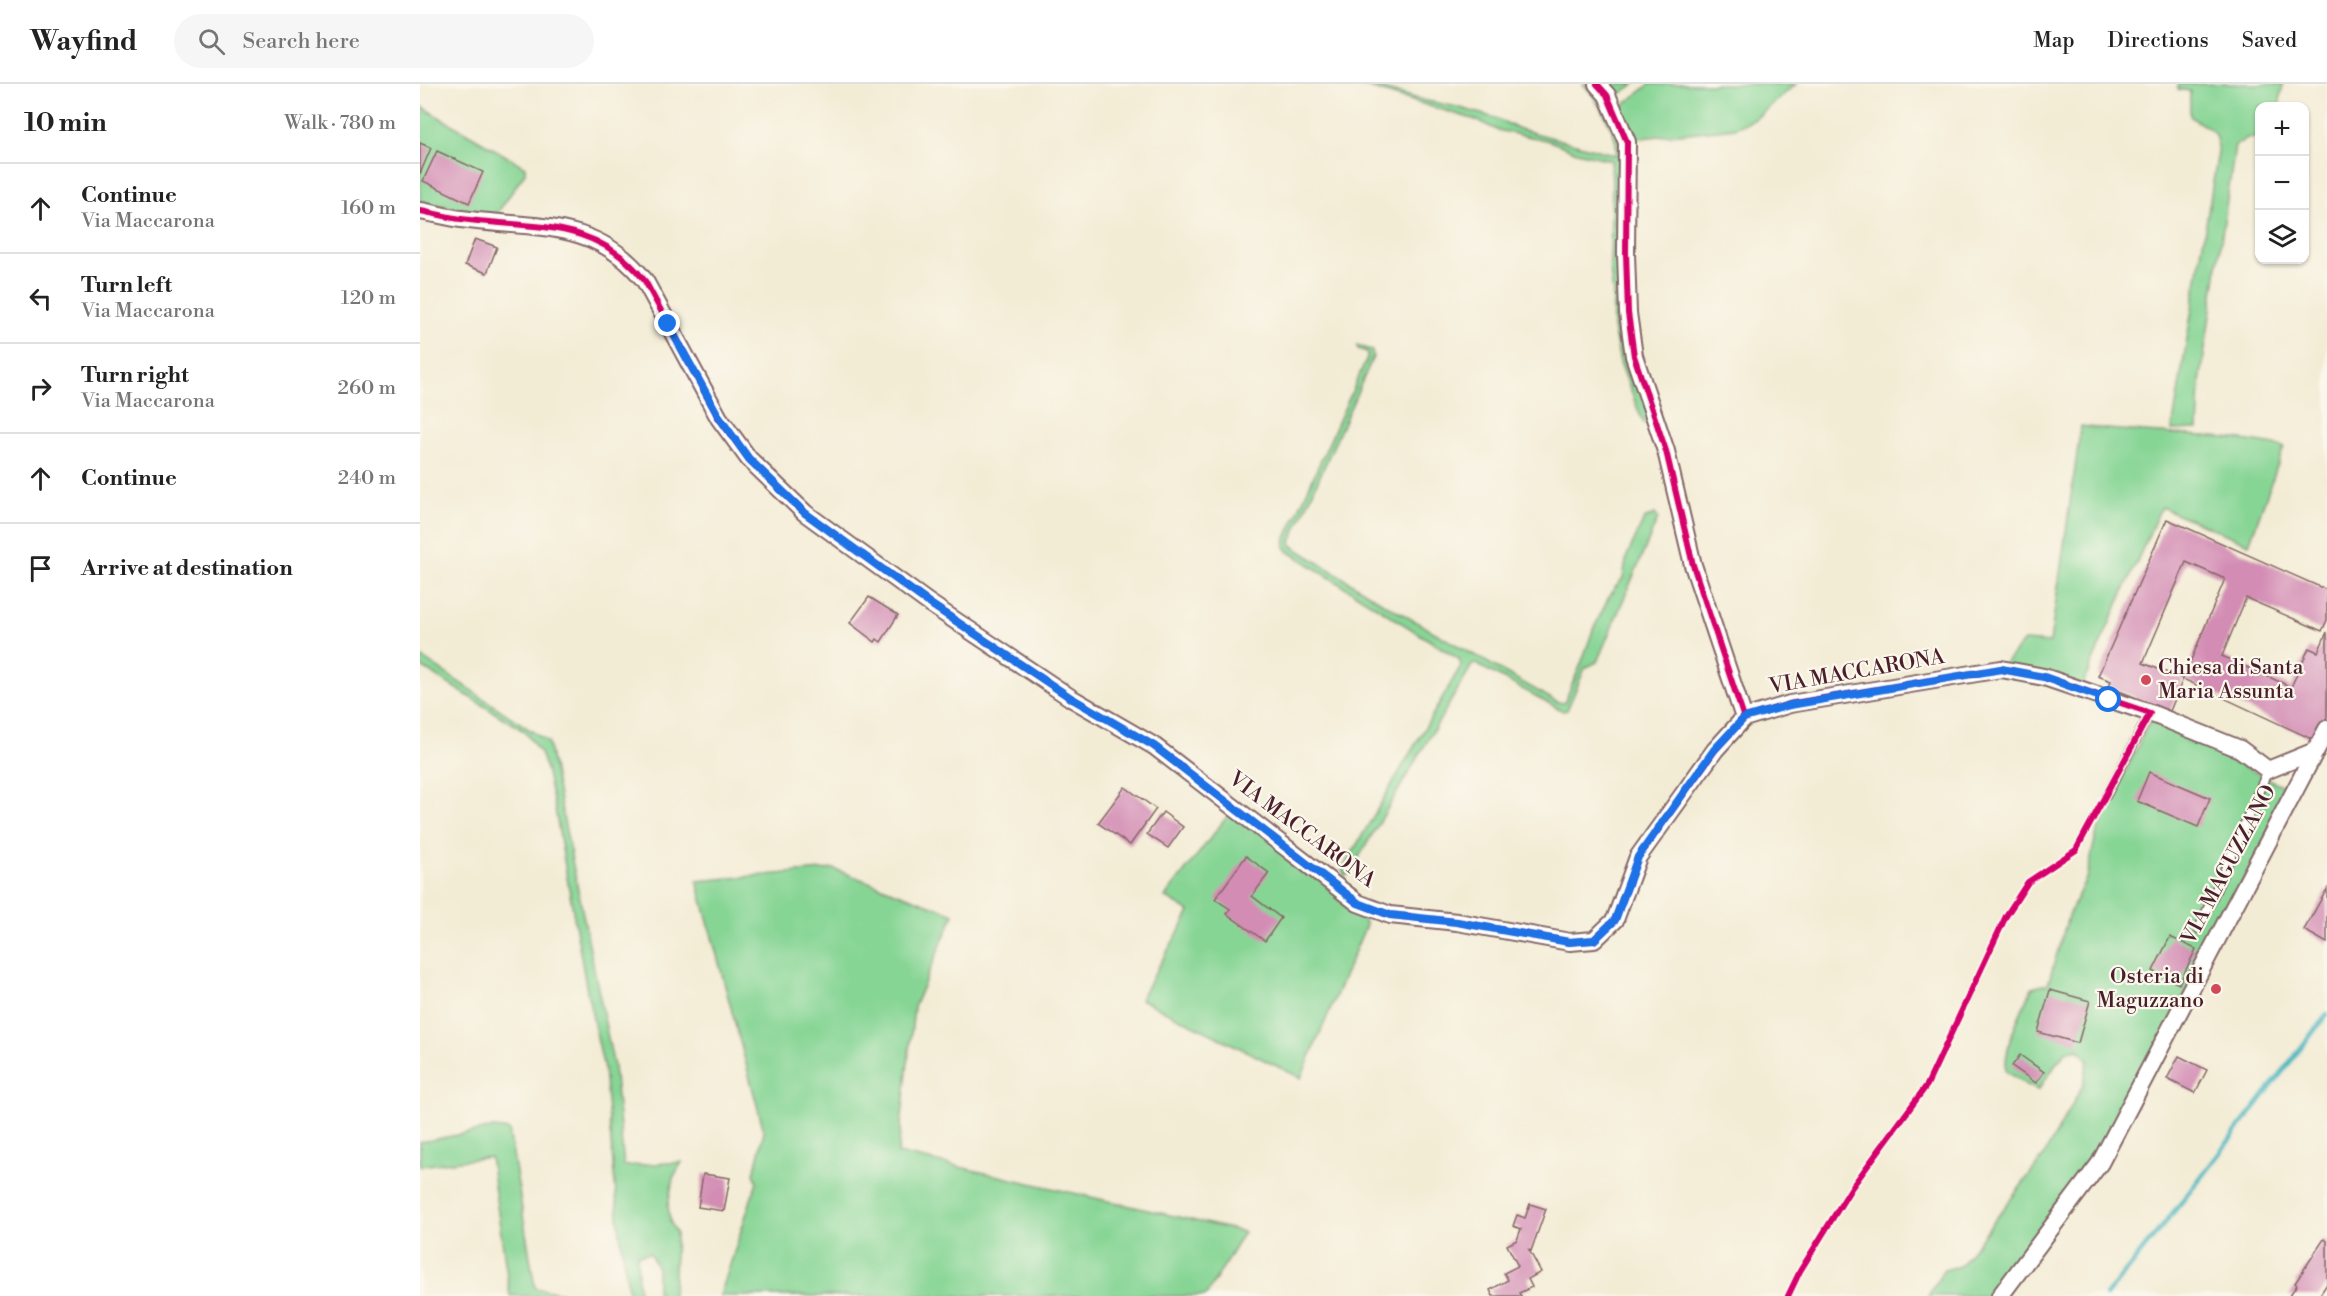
<!DOCTYPE html>
<html lang="en">
<head>
<meta charset="utf-8">
<style>
	:root { --surface:#fff; --page:#f6f6f6; --text:#222; --muted:#767676; --line:#e0e0e0 }
	body { margin:0; font-family:"Libre Bodoni",serif; background:var(--page); color:var(--text) }
	.controls { position:absolute; right:18px; top:18px; display:grid; overflow:hidden; border-radius:12px; box-shadow:0 2px 4px #0004 }
	.controls button { width:54px; height:54px; display:grid; place-items:center; padding:0; border:0; border-bottom:2px solid var(--line); background:var(--surface); color:var(--text); font:30px sans-serif }
	.stop { position:absolute; width:18px; height:18px; margin:-14px; border:4px solid #1a73e8; border-radius:50%; background:#fff }
	.stop.end { background:#1a73e8; border-color:#fff; box-shadow:0 2px 6px #0008 }
	.list { margin:0; padding:0; list-style:none }
	h2 { display:flex; justify-content:space-between; align-items:center; height:78px; margin:0; padding:0 24px; font-size:26px }
	h2 small { font-size:20px; font-weight:400; color:var(--muted) }
	.list li { display:grid; grid-template-columns:39px 1fr auto; gap:18px; align-items:center; box-sizing:border-box; height:90px; padding:0 24px; border-top:2px solid var(--line) }
	.list b { display:block; font-size:22px; white-space:nowrap }
	.list p { margin:0; font-size:20px; white-space:nowrap; color:var(--muted) }
	.list em { font-size:20px; font-style:normal; color:var(--muted) }
	.icon { flex:none; width:33px; height:33px; fill:none; stroke:currentColor; stroke-width:2; stroke-linecap:round; stroke-linejoin:round }
	.map { position:relative; flex:none; width:1907px; height:1212px; overflow:hidden }
	header { display:flex; align-items:center; gap:36px; box-sizing:border-box; height:84px; padding:0 30px; background:var(--surface); border-bottom:2px solid var(--line) }
	header strong { font-size:28px }
	nav { display:flex; gap:33px; margin-inline-start:auto; font-size:21px }
	.search { width:420px; height:54px; background:var(--page); display:flex; align-items:center; gap:15px; box-sizing:border-box; padding:0 21px; border-radius:33px; color:var(--muted); font-size:22px }
	main { display:flex }
	aside { flex:1; background:var(--surface) }
	.map>svg:first-child { display:block }
	.green { fill:#87d595; stroke:#687a60; stroke-width:1.5 }
	.lines { fill:none; stroke-linecap:round; stroke-linejoin:round }
	.stream { stroke:#47b6c0; stroke-width:4.5 }
	.building { fill:#d38cb4 }
	.lane-casing { stroke:#856766; stroke-width:11 }
	.street-casing { stroke:#856766; stroke-width:20 }
	.lane { stroke:#fff; stroke-width:8 }
	.street { stroke:#fff; stroke-width:16 }
	.cycleway-casing { stroke:#fbf7ec; stroke-width:10 }
	.cycleway { stroke:#d6006c; stroke-width:6 }
	.route { stroke:#1a73e8; stroke-width:8 }
	.poi-dot { fill:#d1495b; stroke:#fbf7ec; stroke-width:2 }
	.labels { text-anchor:middle; dominant-baseline:central; stroke-width:4.5; stroke-linejoin:round; paint-order:stroke }
	.poi-label { font-size:21px; fill:#4a1f2b; stroke:#fbf7ec; text-anchor:start }
	.street-label { font-size:21px; fill:#4a1f2b; stroke:#fbf7ec }
</style>
</head>
<body>
<header>
<strong>Wayfind</strong>
<div class="search"><svg class="icon" aria-label="search" viewBox="0 0 24 24"><circle cx="10" cy="10" r="6"/><path d="M15 15l6 6"/></svg>Search here</div>
<nav><a>Map</a><a>Directions</a><a>Saved</a></nav>
</header>
<main>
<aside>
<h2>10 min<small>Walk · 780 m</small></h2>
<ul class="list">
<li><svg class="icon" aria-label="ahead" viewBox="0 0 24 24"><path d="M12 20V5M6 11l6-6 6 6"/></svg><div><b>Continue</b><p>Via Maccarona</p></div><em>160 m</em></li>
<li><svg class="icon" aria-label="left" viewBox="0 0 24 24"><path d="M17 20v-9H6M10 6l-5 5 5 5"/></svg><div><b>Turn left</b><p>Via Maccarona</p></div><em>120 m</em></li>
<li><svg class="icon" aria-label="right" viewBox="0 0 24 24"><path d="M7 20v-9h11M14 6l5 5-5 5"/></svg><div><b>Turn right</b><p>Via Maccarona</p></div><em>260 m</em></li>
<li><svg class="icon" aria-label="ahead" viewBox="0 0 24 24"><path d="M12 20V5M6 11l6-6 6 6"/></svg><div><b>Continue</b></div><em>240 m</em></li>
<li><svg class="icon" aria-label="arrive" viewBox="0 0 24 24"><path d="M6 21V4h12l-3 4 3 4H6"/></svg><div><b>Arrive at destination</b></div></li>
</ul>
</aside>
<div class="map">
<svg width="1907" height="1212" viewBox="0 0 1907 1212">
	<rect width="100%" height="100%" fill="#fbf7ec"/>
	<filter id="ink" filterUnits="userSpaceOnUse"><feTurbulence type="fractalNoise" baseFrequency=".0167" numOctaves="2"/><feDisplacementMap in="SourceGraphic" scale="12" xChannelSelector="R" yChannelSelector="G"/><feConvolveMatrix kernelMatrix="1 2 1 2 8 2 1 2 1" color-interpolation-filters="sRGB"/></filter>
	<filter id="wash" filterUnits="userSpaceOnUse"><feTurbulence type="fractalNoise" baseFrequency=".008" numOctaves="4" result="noise"/><feDisplacementMap in="SourceGraphic" scale="24" xChannelSelector="R" yChannelSelector="G"/><feGaussianBlur stdDeviation="1.35" result="paint"/><feColorMatrix in="noise" values="0 0 0 0 0 0 0 0 0 0 0 0 0 0 0 0 0 1.4 0 .05"/><feComposite in="paint" operator="in"/></filter>
	<g filter="url(#wash)">
		<rect width="100%" height="100%" fill="#f3ecd5"/>
		<g class="green">
			<path d="M 936,0 L 946,0 L 1002,16 L 1037,23 L 1075,34 L 1100,45 L 1196,71 C 1201,53 1176,14 1163,0 L 1171,0 L 1178,9 L 1201,58 L 1201,132 L 1229,338 L 1224,339 L 1222,336 L 1200,278 L 1193,243 L 1193,209 L 1190,184 L 1192,102 L 1191,76 L 1157,68 L 1130,57 L 1077,46 L 1056,36 Z"/>
			<polygon points="1181,0 1215,0 1194,14"/>
			<polygon points="1230,0 1376,0 1335,35 1315,44 1212,55 1201,23"/>
			<path d="M 1758,0 L 1863,0 L 1859,22 L 1840,22 L 1839,54 L 1827,54 L 1815,62 L 1780,299 L 1778,345 L 1752,346 L 1798,68 C 1797,40 1787,47 1770,32 L 1770,7 L 1758,5 Z"/>
			<polygon points="0,22 105,83 105,89 76,131 0,118"/>
			<polygon points="937,261 952,267 953,273 871,457 872,462 963,519 1137,618 1144,619 1161,580 1173,546 1191,509 1203,494 1207,472 1224,435 1235,430 1238,434 1177,578 1165,584 1147,626 1143,627 1056,580 1052,581 929,790 925,792 922,786 1041,582 1039,575 869,468 865,463 866,454 947,274 947,268 938,265"/>
			<path d="M 1661,342 C 1728,351 1797,349 1864,363 L 1829,460 L 1741,423 L 1661,604 L 1581,584 L 1604,557 L 1630,559 Z"/>
			<polygon points="0,572 128,658 194,983 204,1082 262,1078 253,1094 248,1121 250,1137 256,1149 253,1212 244,1212 237,1209 237,1184 230,1169 217,1171 219,1212 209,1212 199,1142 184,985 167,907 135,725 126,685 119,667 104,647 0,582"/>
			<path d="M 1730,636 L 1871,706 L 1678,1078 L 1578,1212 L 1508,1212 L 1524,1186 L 1540,1182 L 1623,1073 L 1663,1001 L 1668,976 L 1658,965 L 1645,968 L 1618,1006 L 1607,1001 L 1586,987 C 1584,959 1601,929 1612,904 L 1628,900 L 1648,833 L 1667,792 L 1676,751 Z"/>
			<polygon points="812,726 936,820 946,841 881,994 720,915 770,828 745,813"/>
			<polygon points="414,785 534,830 494,923 478,1069 824,1148 786,1212 300,1212 337,1097 334,1090 344,1047 277,797"/>
			<polygon points="74,1044 89,1046 115,1204 146,1210 146,1212 90,1212 70,1073 0,1082 0,1058"/>
		</g>
		<g class="lines">
			<polyline class="stream" points="1686,1212 1764,1115 1907,930"/>
		</g>
		<g id="blocks">
			<g class="building">
				<polygon points="0,59 11,64 0,90"/>
				<polygon points="17,67 63,88 49,119 3,97"/>
				<polygon points="55,155 77,163 67,189 45,181"/>
				<polygon points="1747,435 1907,506 1907,536 1902,547 1826,514 1802,572 1871,603 1889,564 1898,568 1907,548 1907,633 1896,657 1763,595 1805,495 1766,478 1723,579 1763,595 1750,627 1689,603 1691,597 1678,592"/>
				<polygon points="449,513 478,531 461,558 457,555 455,558 430,539"/>
				<polygon points="1729,688 1790,714 1778,743 1717,717"/>
				<polygon points="705,703 736,725 710,761 678,739"/>
				<polygon points="743,728 763,743 748,764 727,750"/>
				<polygon points="826,772 849,789 832,812 861,834 845,857 807,830 810,825 795,815"/>
				<polygon points="1907,805 1907,859 1884,846"/>
				<polygon points="1750,853 1776,865 1759,900 1733,887"/>
				<polygon points="1630,906 1670,917 1658,959 1618,948"/>
				<polygon points="1600,971 1624,988 1616,999 1592,982"/>
				<polygon points="1759,972 1787,986 1775,1009 1747,995"/>
				<polygon points="283,1090 310,1094 304,1127 278,1123"/>
				<polygon points="1110,1120 1126,1125 1111,1167 1109,1166 1121,1188 1108,1195 1112,1203 1099,1209 1101,1212 1073,1212 1070,1206 1088,1196 1084,1189 1098,1182 1087,1161 1097,1156 1101,1145 1093,1142 1097,1131 1105,1134"/>
				<polygon points="1904,1155 1907,1157 1907,1200 1899,1212 1869,1212 1877,1201 1875,1199"/>
			</g>
		</g>
	</g>
	<g filter="url(#ink)">
		<use href="#blocks" fill-opacity="0" stroke="#856766" stroke-width="1.5"/>
		<g class="lines">
			<defs>
				<g id="lane">
					<polyline points="1686,712 1730,629"/>
					<polyline points="1779,845 1848,686"/>
				</g>
				<g id="street">
					<polyline points="1177,0 1187,11 1207,58 1206,169 1208,229 1214,272 1246,367 1273,481 1324,634"/>
					<path d="M 0,127 C 13,129 27,133 41,135 C 110,145 176,133 225,197 L 299,334 L 329,375 L 385,429 L 509,519 L 651,614 L 734,662 L 938,819 L 970,831 L 1037,838 L 1150,858 L 1174,856 L 1195,836 L 1218,773 L 1295,666 L 1324,634 L 1370,620 L 1581,585 L 1624,593 L 1730,629 L 1820,665 L 1848,686 L 1895,667"/>
					<polyline points="1580,1212 1680,1079 1907,645"/>
				</g>
			</defs>
			<use href="#lane" class="lane-casing"/>
			<use href="#street" class="street-casing"/>
			<use href="#lane" class="lane"/>
			<use href="#street" class="street"/>
			<defs>
				<g id="cycleway">
					<polyline points="1177,0 1187,11 1207,58 1206,169 1208,229 1214,272 1246,367 1273,481 1324,634"/>
					<path d="M 0,127 C 13,129 27,133 41,135 C 110,145 176,133 225,197 L 299,334 L 329,375 L 385,429 L 509,519 L 651,614 L 734,662 L 938,819 L 970,831 L 1037,838 L 1150,858 L 1174,856 L 1195,836 L 1218,773 L 1295,666 L 1324,634 L 1370,620 L 1581,585 L 1624,593 L 1730,629 L 1656,766 L 1608,798 L 1586,832 L 1507,1001 L 1432,1103 L 1380,1187 L 1368,1212"/>
				</g>
			</defs>
			<use href="#cycleway" class="cycleway-casing"/>
			<use href="#cycleway" class="cycleway"/>
		</g>
	</g>
	<g class="lines" filter="url(#ink)">
		<polyline class="route" points="248,240 299,333 329,375 385,429 509,519 651,614 734,662 938,819 970,831 1037,838 1149,858 1174,856 1195,836 1218,773 1294,666 1324,634 1370,621 1581,585 1624,593 1689,616"/>
	</g>
	<g class="poi-dot">
		<circle cx="1726" cy="596" r="6"/>
		<circle cx="1796" cy="905" r="6"/>
	</g>
	<g class="labels">
		<g class="poi-label">
			<text x="1738" y="584">Chiesa di Santa<tspan x="1738" dy="24">Maria Assunta</tspan></text>
			<text x="1784" y="893" text-anchor="end">Osteria di<tspan x="1784" dy="24">Maguzzano</tspan></text>
		</g>
		<g class="street-label">
			<text transform="translate(1437 588) rotate(-10)">VIA MACCARONA</text>
			<text transform="translate(882 746) rotate(37)">VIA MACCARONA</text>
			<text transform="translate(1809 781) rotate(-62)">VIA MAGUZZANO</text>
		</g>
	</g>
</svg>
<div class="controls">
<button>+</button>
<button>−</button>
<button><svg class="icon" aria-label="layers" viewBox="0 0 24 24"><path d="M12 4l9 5-9 5-9-5zM3 14l9 5 9-5"/></svg></button>
</div>
<div class="stop" style="left:1689px;top:616px"></div>
<div class="stop end" style="left:248px;top:240px"></div>
</div>
</main>
</body>
</html>
